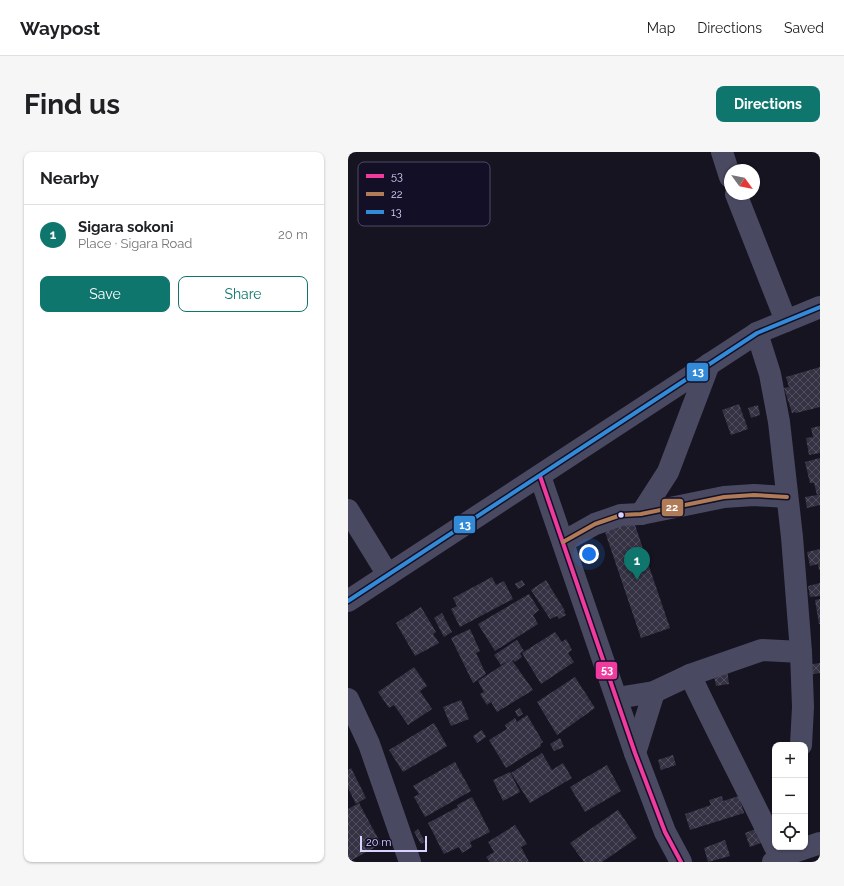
<!DOCTYPE html>
<html lang="en">
<head>
<meta charset="utf-8">
<style>
	:root { --surface:#fff; --page:#f6f6f6; --text:#202124; --muted:#757577; --line:#e0e0e0; --accent:#0f766e }
	body { margin:0; font-family:Raleway,sans-serif; background:var(--page); color:var(--text) }
	.controls { position:absolute; right:12px; bottom:12px; display:grid; overflow:hidden; border-radius:8px; box-shadow:0 1px 3px #0004 }
	.controls button { width:36px; height:36px; display:grid; place-items:center; padding:0; border:0; border-bottom:1px solid var(--line); background:var(--surface); color:var(--text); font:20px sans-serif }
	.compass { position:absolute; left:376px; top:12px; width:36px; height:36px; border-radius:50%; background:var(--surface); box-shadow:0 1px 3px #0004; rotate:123deg }
	.scale { position:absolute; left:12px; bottom:10px; width:67px; box-sizing:border-box; padding-left:4px; border:2px solid #d9d4ff; border-top:0; font-size:11px; line-height:14px; white-space:nowrap; color:#d9d4ff; -webkit-text-stroke:3px #130f26; paint-order:stroke }
	.you { position:absolute; left:241px; top:402px; width:14px; height:14px; margin:-10px; border:3px solid #fff; border-radius:50%; background:#1a73e8; box-shadow:0 0 0 6px #1a73e833 }
	.badge { display:grid; place-items:center; width:26px; height:26px; border-radius:50%; background:var(--accent); color:#fff; font-size:13px; font-weight:700 }
	.pin { position:absolute; translate:-50% -33px; filter:drop-shadow(0 1px 2px #0008) }
	.pin::after { content:''; position:absolute; top:21px; width:14px; height:12px; background:inherit; clip-path:polygon(0 0,100% 0,50% 100%) }
	.list { margin:0; padding:0; list-style:none }
	h2 { display:flex; justify-content:space-between; align-items:center; height:52px; margin:0; padding:0 16px; font-size:17px }
	h2 small { font-size:13px; font-weight:400; color:var(--muted) }
	.list li { display:grid; grid-template-columns:26px 1fr auto; gap:12px; align-items:center; box-sizing:border-box; height:60px; padding:0 16px; border-top:1px solid var(--line) }
	.list b { display:block; font-size:15px; white-space:nowrap }
	.list p { margin:0; font-size:13px; white-space:nowrap; color:var(--muted) }
	.list em { font-size:13px; font-style:normal; color:var(--muted) }
	.actions { display:flex; gap:8px; padding:12px 16px }
	.actions a { flex:1; padding:9px 0; border:1px solid var(--accent); border-radius:8px; text-align:center; font-size:14px; color:var(--accent) }
	.actions .main { background:var(--accent); color:#fff }
	.icon { flex:none; width:22px; height:22px; fill:none; stroke:currentColor; stroke-width:2; stroke-linecap:round; stroke-linejoin:round }
	.map { position:relative; flex:none; width:472px; height:710px; overflow:hidden; border-radius:8px }
	header { display:flex; align-items:center; gap:24px; box-sizing:border-box; height:56px; padding:0 20px; background:var(--surface); border-bottom:1px solid var(--line) }
	header strong { font-size:19px }
	nav { display:flex; gap:22px; margin-inline-start:auto; font-size:14px }
	.intro { display:flex; align-items:center; justify-content:space-between; box-sizing:border-box; height:96px; padding:0 24px }
	h1 { margin:0; font-size:28px }
	.button { padding:10px 18px; border-radius:8px; background:var(--accent); color:#fff; font-size:14px; font-weight:700 }
	main { display:flex; gap:24px; padding:0 24px }
	aside { flex:1; background:var(--surface); border-radius:8px; box-shadow:0 1px 3px #0004 }
	.map>svg:first-child { display:block }
	.building { fill:url(#building-cross-hatch) }
	.lines { fill:none; stroke-linecap:round; stroke-linejoin:round }
	.minor { stroke:#4a4962; stroke-width:22 }
	.bus-1-casing { stroke:#130f26; stroke-width:7 }
	.bus-2-casing { stroke:#130f26; stroke-width:7 }
	.bus-3-casing { stroke:#130f26; stroke-width:7 }
	.bus-1 { stroke:#f13a9d; stroke-width:4 }
	.bus-2 { stroke:#b07c57; stroke-width:4 }
	.bus-3 { stroke:#338bd7; stroke-width:4 }
	.bus-dot { fill:#d9d4ff; stroke:#130f26; stroke-width:1.5 }
	.key { fill:#130f26; stroke:#4e4a67; stroke-width:1 }
	.key-label { font-size:11px; fill:#d9d4ff }
	.line-badge { stroke:#130f26; stroke-width:1.5 }
	.badge-label { font-size:11px; text-anchor:middle; font-weight:bold; fill:#fff }
</style>
</head>
<body>
<header>
<strong>Waypost</strong>
<nav><a>Map</a><a>Directions</a><a>Saved</a></nav>
</header>
<div class="intro"><h1>Find us</h1><a class="button">Directions</a></div>
<main>
<aside>
<h2>Nearby<small></small></h2>
<ul class="list">
<li><span class="badge">1</span><div><b>Sigara sokoni</b><p>Place · Sigara Road</p></div><em>20 m</em></li>
</ul>
<div class="actions"><a class="main">Save</a><a>Share</a></div>
</aside>
<div class="map">
<svg width="472" height="710" viewBox="0 0 472 710">
	<defs>
		<pattern id="building-cross-hatch" width="8" height="8" patternUnits="userSpaceOnUse"><rect width="8" height="8" fill="#343243"/><path d="M0 0l8 8M0 8l8-8" fill="none" stroke="#514f5f"/></pattern>
	</defs>
	<rect width="100%" height="100%" fill="#161421"/>
	<g class="building">
		<polygon points="472,215 472,255 448,261 447,260 444,261 436,236 441,235 438,225"/>
		<polygon points="391,252 400,277 383,283 374,258"/>
		<polygon points="410,253 412,263 403,266 400,256"/>
		<polygon points="472,274 472,301 461,303 458,286 465,285 463,276"/>
		<polygon points="472,306 472,342 469,343 466,331 462,331 457,310"/>
		<polygon points="469,343 472,343 472,353 459,356 457,345"/>
		<polygon points="286,370 322,476 293,486 257,380"/>
		<polygon points="472,397 472,418 471,418 470,412 462,414 459,400"/>
		<polygon points="144,425 148,433 156,429 165,447 112,475 103,457 109,454 105,446"/>
		<polygon points="174,428 177,433 170,437 167,432"/>
		<polygon points="198,428 217,459 216,460 218,463 211,467 209,464 202,467 183,438"/>
		<polygon points="472,431 472,444 462,445 460,434"/>
		<polygon points="181,442 191,458 185,463 190,472 147,499 130,472"/>
		<polygon points="472,447 472,472 471,472 467,448"/>
		<polygon points="73,455 88,480 85,482 91,491 67,504 48,471"/>
		<polygon points="94,461 104,480 96,485 86,466"/>
		<polygon points="122,477 132,499 128,501 138,522 125,531 103,486"/>
		<polygon points="207,480 214,490 218,487 224,498 220,501 226,510 193,532 174,501"/>
		<polygon points="169,488 176,499 172,501 174,505 167,510 163,507 185,538 149,560 143,550 139,553 132,542 136,540 130,529 162,508 153,513 146,503"/>
		<polygon points="472,511 472,521 459,523 458,513"/>
		<polygon points="66,515 79,534 72,539 84,557 60,573 46,553 41,556 30,540"/>
		<polygon points="379,517 381,532 368,534 365,519"/>
		<polygon points="227,525 247,556 209,583 189,550"/>
		<polygon points="113,548 121,567 103,574 95,555"/>
		<polygon points="172,556 175,562 170,565 167,559"/>
		<polygon points="179,563 195,590 192,592 193,594 158,616 141,588 159,577 157,573 167,566 169,570"/>
		<polygon points="86,571 99,594 55,620 41,598"/>
		<polygon points="134,578 138,585 129,591 125,584"/>
		<polygon points="212,586 216,595 206,599 202,592"/>
		<polygon points="194,601 204,618 215,611 224,626 182,651 163,621"/>
		<polygon points="325,603 328,613 313,618 310,608"/>
		<polygon points="107,610 123,639 77,665 66,645 71,642 65,634"/>
		<polygon points="259,613 273,639 237,660 222,635"/>
		<polygon points="3,616 18,646 8,652 0,636 0,618"/>
		<polygon points="162,620 172,640 155,649 145,628"/>
		<polygon points="374,644 375,649 391,644 396,661 342,678 337,662 363,653 361,648"/>
		<polygon points="124,645 142,680 122,690 124,695 114,701 111,695 96,702 80,671 110,655 109,653"/>
		<polygon points="11,651 33,692 2,709 0,705 0,657"/>
		<polygon points="270,658 289,686 254,710 236,710 222,691"/>
		<polygon points="167,673 179,692 173,695 181,710 142,710 138,705 146,700 140,690"/>
		<polygon points="413,675 418,689 402,695 397,681"/>
		<polygon points="70,677 77,690 73,692 66,680"/>
		<polygon points="377,688 382,704 360,710 356,696"/>
	</g>
	<g class="lines">
		<g class="minor">
			<polyline points="374,0 382,25"/>
			<polyline points="388,42 438,169"/>
			<polyline points="409,181 422,222 431,270 444,385 453,500 455,555 453,593"/>
			<polyline points="192,324 287,601 317,680 333,710"/>
			<polyline points="0,358 40,423"/>
			<polyline points="293,362 320,320 361,212"/>
			<polyline points="215,390 247,372 273,363 293,362 376,345 406,343 439,345"/>
			<polyline points="0,449 409,181 472,155"/>
			<path d="M 342,523 C 369,580 399,637 427,695"/>
			<polyline points="269,546 306,540 342,523 414,498 453,500"/>
			<polyline points="0,547 21,592 62,710"/>
			<polyline points="287,601 306,540"/>
			<polyline points="425,710 443,701 472,691"/>
		</g>
		<defs>
			<polyline id="bus-1" points="192,324 287,601 317,680 333,710"/>
			<polyline id="bus-2" points="215,390 247,372 273,363 293,362 376,345 406,343 439,345"/>
			<polyline id="bus-3" points="0,449 409,181 472,155"/>
		</defs>
		<use href="#bus-1" class="bus-1-casing"/>
		<use href="#bus-2" class="bus-2-casing"/>
		<use href="#bus-3" class="bus-3-casing"/>
		<use href="#bus-1" class="bus-1"/>
		<use href="#bus-2" class="bus-2"/>
		<use href="#bus-3" class="bus-3"/>
	</g>
	<circle class="bus-dot" cx="273" cy="363" r="3.5"/>
	<rect x="10" y="10" width="132" height="64" rx="6" class="key"/>
	<rect x="18" y="22" width="18" height="4" fill="#f13a9d"/>
	<rect x="18" y="40" width="18" height="4" fill="#b07c57"/>
	<rect x="18" y="58" width="18" height="4" fill="#338bd7"/>
	<g class="key-label">
		<text x="43" y="28">53</text>
		<text x="43" y="46">22</text>
		<text x="43" y="64">13</text>
	</g>
	<g class="line-badge">
		<rect x="338" y="210" width="23" height="20" rx="4" fill="#338bd7"/>
		<rect x="313" y="346" width="23" height="19" rx="4" fill="#b07c57"/>
		<rect x="105" y="363" width="23" height="19" rx="4" fill="#338bd7"/>
		<rect x="247" y="509" width="23" height="19" rx="4" fill="#f13a9d"/>
	</g>
	<g class="badge-label">
		<text x="350" y="224">13</text>
		<text x="324" y="359">22</text>
		<text x="117" y="377">13</text>
		<text x="259" y="522">53</text>
	</g>
</svg>
<div class="controls">
<button>+</button>
<button>−</button>
<button><svg class="icon" aria-label="locate" viewBox="0 0 24 24"><circle cx="12" cy="12" r="6"/><path d="M12 2v4M12 18v4M2 12h4M18 12h4"/></svg></button>
</div>
<svg class="compass" viewBox="-18 -18 36 36"><path d="M0-13l5 13h-10z" fill="#e53935"/><path d="M0 13l5-13h-10z" fill="#757577"/></svg>
<div class="scale">20 m</div>
<div class="you"></div>
<div class="pin badge" style="left:289px;top:428px">1</div>
</div>
</main>
</body>
</html>
